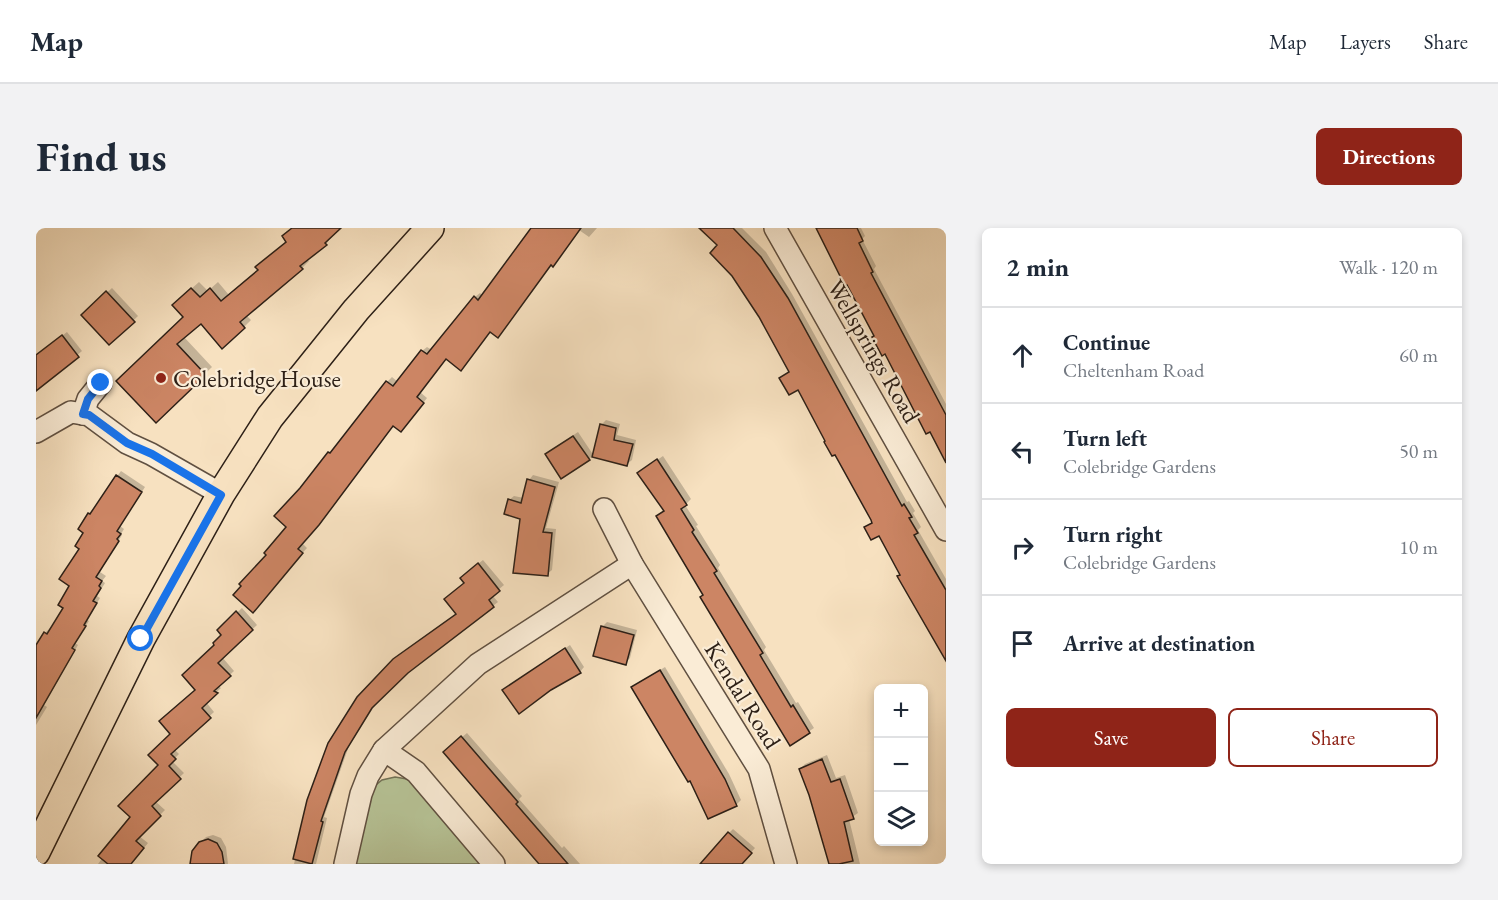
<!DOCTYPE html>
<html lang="en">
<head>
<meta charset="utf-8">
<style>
	:root { --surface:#fff; --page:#f2f2f3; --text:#1f2937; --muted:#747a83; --line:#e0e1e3; --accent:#8f2418 }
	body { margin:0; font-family:"EB Garamond",serif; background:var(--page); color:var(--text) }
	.controls { position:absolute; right:18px; bottom:18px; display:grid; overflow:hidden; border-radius:9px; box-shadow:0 3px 9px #0003 }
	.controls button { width:54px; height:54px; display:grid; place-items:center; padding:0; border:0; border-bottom:2px solid var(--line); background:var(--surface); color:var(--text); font:30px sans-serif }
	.stop { position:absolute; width:18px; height:18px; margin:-14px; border:4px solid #1a73e8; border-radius:50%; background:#fff }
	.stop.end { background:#1a73e8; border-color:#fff; box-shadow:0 2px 6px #0008 }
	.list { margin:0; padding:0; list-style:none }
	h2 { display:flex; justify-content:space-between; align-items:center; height:78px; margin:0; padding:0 24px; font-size:26px }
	h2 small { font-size:20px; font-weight:400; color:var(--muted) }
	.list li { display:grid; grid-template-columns:39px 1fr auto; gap:18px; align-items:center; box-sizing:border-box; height:96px; padding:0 24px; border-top:2px solid var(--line) }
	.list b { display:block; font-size:22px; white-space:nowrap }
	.list p { margin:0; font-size:20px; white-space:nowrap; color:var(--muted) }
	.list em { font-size:20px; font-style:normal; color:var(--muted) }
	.actions { display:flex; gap:12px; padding:18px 24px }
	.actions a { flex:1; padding:14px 0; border:2px solid var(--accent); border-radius:9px; text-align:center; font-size:21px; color:var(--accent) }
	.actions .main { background:var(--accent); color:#fff }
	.icon { flex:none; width:33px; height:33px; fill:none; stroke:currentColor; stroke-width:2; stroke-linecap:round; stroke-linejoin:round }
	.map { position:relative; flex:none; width:910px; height:636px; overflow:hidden; border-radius:9px }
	header { display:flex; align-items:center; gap:36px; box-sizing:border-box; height:84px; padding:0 30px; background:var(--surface); border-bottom:2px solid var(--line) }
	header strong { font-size:28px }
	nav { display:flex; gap:33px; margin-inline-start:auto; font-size:21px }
	.intro { display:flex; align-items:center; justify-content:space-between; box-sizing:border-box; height:144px; padding:0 36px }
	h1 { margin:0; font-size:42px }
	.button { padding:15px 27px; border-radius:9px; background:var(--accent); color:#fff; font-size:21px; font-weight:700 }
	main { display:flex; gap:36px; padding:0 36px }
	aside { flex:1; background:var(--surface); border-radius:9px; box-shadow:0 3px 9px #0003 }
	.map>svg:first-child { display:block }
	.green { fill:#b7c497; stroke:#727257; stroke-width:1.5 }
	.shadow { fill:#0003 }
	.building { fill:#cc8564; stroke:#2d2017; stroke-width:1.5 }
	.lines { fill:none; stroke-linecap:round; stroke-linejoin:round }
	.minor-casing { stroke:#605041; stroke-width:24 }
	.major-casing { stroke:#2d2017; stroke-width:30 }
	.minor { stroke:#faecd6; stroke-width:21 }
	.major { stroke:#f7e1c0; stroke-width:27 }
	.route { stroke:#1a73e8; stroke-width:8 }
	.poi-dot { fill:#8f2418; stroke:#faecd6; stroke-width:2 }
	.labels { text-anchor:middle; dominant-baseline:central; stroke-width:4.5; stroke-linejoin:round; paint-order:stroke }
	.street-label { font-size:24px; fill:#2d2017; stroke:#faecd6 }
	.poi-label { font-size:24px; fill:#2d2017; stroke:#faecd6; text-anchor:start }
</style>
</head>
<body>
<header>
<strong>Map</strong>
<nav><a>Map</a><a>Layers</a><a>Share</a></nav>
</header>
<div class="intro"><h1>Find us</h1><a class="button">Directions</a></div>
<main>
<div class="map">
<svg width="910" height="636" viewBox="0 0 910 636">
	<rect width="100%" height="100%" fill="#f7e1c0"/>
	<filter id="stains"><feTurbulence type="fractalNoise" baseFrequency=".00333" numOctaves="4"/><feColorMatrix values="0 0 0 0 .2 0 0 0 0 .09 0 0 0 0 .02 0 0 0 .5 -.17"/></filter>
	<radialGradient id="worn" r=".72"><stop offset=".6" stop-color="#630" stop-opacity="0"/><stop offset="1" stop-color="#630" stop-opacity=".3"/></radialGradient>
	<polygon class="green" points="359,549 371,551 382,557 449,636 316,636 335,561 346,552"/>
	<g class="shadow">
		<polygon points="256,0 303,0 290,16 271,31 273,33 266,40 210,87 215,92 208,99 165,94 148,109 176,139 120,193 82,153 149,89 145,70 163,54 172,63 182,54 193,67 223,41 252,13"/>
		<polygon points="496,0 561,0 553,9 543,2 455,103 429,136 411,130 384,164 391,170 370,198 357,196 266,315 271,320 244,349 246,351 217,383 232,327 252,298 265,261 294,225 299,221 351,154 356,149 362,154 386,123 391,119 396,122 439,69 444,65 447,68"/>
		<polygon points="666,0 706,0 730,24 756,66 871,274 873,273 879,283 877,285 885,299 882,302 910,351 910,430 844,306 830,300 837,294 762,160 745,150 754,143 683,17"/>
		<polygon points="782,0 825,0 829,8 826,11 840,38 838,41 910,176 910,234 894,202 840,107"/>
		<polygon points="76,60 102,88 74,115 47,87"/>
		<polygon points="31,104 46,123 0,161 0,128"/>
		<polygon points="570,192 584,196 581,207 600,212 596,232 591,236 556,228 553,231 515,222 542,204 558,228 565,197"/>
		<polygon points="627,228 655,271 649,277 662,297 660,298 684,337 682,340 730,419 728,422 760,475 762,474 778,500 754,516 622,288 629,282 608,241"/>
		<polygon points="85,243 109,259 84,298 88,301 85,306 86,307 64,344 70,348 66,353 69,355 61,368 64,370 51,392 53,393 39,415 42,417 8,477 11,479 0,497 0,420 9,405 14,400 16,401 29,379 53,286"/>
		<polygon points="497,247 523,254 510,300 520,301 516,342 511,346 486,290 473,272 478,268 488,270 493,252"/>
		<polygon points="447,332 468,357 456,367 462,374 371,443 341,474 313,518 288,589 291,590 280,636 258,636 273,572 293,515 421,386 430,355 430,345"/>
		<polygon points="206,380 221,397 186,429 198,443 182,458 185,460 170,474 178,484 138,521 143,526 136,533 148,545 119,573 129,582 103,608 112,615 95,636 62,636 96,589 124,537 136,506 161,461 180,417 187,407 183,402"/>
		<polygon points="571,394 601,402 594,430 589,435 566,399"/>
		<polygon points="534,417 548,439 544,444 472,458"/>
		<polygon points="629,439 693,546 705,572 700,577 655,550 597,459"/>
		<polygon points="431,505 486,568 483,571 526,620 528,618 544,636 506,636 414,519"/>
		<polygon points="791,527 800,550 809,547 822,585 813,591 824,636 794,636 775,566 764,541 769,536"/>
		<polygon points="697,601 719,620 705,636 693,605"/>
		<polygon points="177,607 185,610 190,619 192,636 156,636 164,615 170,609"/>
	</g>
	<g class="building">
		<polygon points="256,0 305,0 289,15 291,17 264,38 267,41 204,94 209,100 186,121 165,96 141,116 170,147 120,195 80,153 147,89 136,77 155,60 164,69 174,60 185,73 222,42 219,39 250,14 246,8"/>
		<polygon points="495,0 545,0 517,39 515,37 462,110 454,104 425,143 410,131 381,169 388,175 365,204 357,198 283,297 262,321 267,325 217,385 197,367 205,358 203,356 230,327 228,325 250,299 238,288 264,260 292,224 294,225 350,153 357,158 385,122 391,126 438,68 442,72"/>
		<polygon points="663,0 697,0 725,29 752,70 866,278 868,276 876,289 873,290 882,305 878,307 910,362 910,433 861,348 864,347 843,308 835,312 828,299 836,295 835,292 799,227 796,228 788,214 789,213 762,162 753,167 743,150 753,144 723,89 696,48 674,25 681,17"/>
		<polygon points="780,0 821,0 827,13 823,15 837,44 835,45 910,187 910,235 894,204 890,206 849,126 846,128 836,109 838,108 811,57 809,58"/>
		<polygon points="70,63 99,94 73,117 45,87"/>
		<polygon points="26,107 43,129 0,163 0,127"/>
		<polygon points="564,196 580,200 578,212 597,216 591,238 556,229"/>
		<polygon points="537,208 554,232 525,251 509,226"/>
		<polygon points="621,231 651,277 645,281 658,302 656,304 681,343 678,345 727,425 724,427 755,479 757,477 774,505 754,518 664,369 667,367 620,288 628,283 601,245"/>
		<polygon points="80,247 106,264 81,303 85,306 81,311 83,313 60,349 66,353 63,358 65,360 57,373 61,375 48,397 50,398 36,420 39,422 0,490 0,417 8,404 11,406 27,380 22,377 33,358 23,351 43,321 39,318 47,305 42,301 52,285 54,286"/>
		<polygon points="491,251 519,259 507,304 516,305 512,348 477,345 484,291 468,286 472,271 485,275"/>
		<polygon points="442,335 464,363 453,372 458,379 372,445 336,480 309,524 285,593 287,594 276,636 257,631 271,572 292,515 321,469 357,431 420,386 408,371 428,355 424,350"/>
		<polygon points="200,383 217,402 182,435 195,448 178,463 182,465 166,480 175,490 135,526 140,531 133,538 145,551 116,578 125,588 100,613 108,620 95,636 72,636 62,628 94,589 82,578 122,537 112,527 134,506 123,493 159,462 146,447 178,417 177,415 185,407 181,402"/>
		<polygon points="565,398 598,407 590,437 557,428"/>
		<polygon points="529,420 545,445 515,462 483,486 466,462"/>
		<polygon points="624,442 689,551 701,578 672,591 654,553 652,554 595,459"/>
		<polygon points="425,508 482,574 480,576 532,636 503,636 407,524"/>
		<polygon points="786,531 795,554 804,551 818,591 808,594 817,633 803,636 793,636 773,567 763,541"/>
		<polygon points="692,604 716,625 706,636 664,636"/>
		<polygon points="172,611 181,615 186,624 188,636 154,636 156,623 163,614"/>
	</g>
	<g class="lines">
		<defs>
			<g id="minor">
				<polyline points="739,0 910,302"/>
				<polyline points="47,186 52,171 65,155"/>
				<polyline points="0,204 35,184 53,187 91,215 115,226 185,266"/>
				<polyline points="568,281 596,336 723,541 750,636"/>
				<polyline points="348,522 442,436 596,336"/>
				<polyline points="309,636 325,566 332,548 348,522 380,544 458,636"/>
			</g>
			<polyline id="major" points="0,624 105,411 185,266 234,189 320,82 394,0"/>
		</defs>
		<use href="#minor" class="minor-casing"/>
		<use href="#major" class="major-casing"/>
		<use href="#minor" class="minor"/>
		<use href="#major" class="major"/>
	</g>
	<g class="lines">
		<polyline class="route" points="65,155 52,171 47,186 53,187 91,215 116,226 185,267 105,411"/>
	</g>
	<circle class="poi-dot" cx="125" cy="150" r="6"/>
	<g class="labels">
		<g class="street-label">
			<text transform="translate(838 123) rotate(60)">Wellsprings Road</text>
			<text transform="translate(707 467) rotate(58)">Kendal Road</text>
		</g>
		<g class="poi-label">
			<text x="137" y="150">Colebridge House</text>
		</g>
	</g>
	<rect width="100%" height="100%" filter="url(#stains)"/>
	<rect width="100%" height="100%" fill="url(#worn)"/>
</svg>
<div class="controls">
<button>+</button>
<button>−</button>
<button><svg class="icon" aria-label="layers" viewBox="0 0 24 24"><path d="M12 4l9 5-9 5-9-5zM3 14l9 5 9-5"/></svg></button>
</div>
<div class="stop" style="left:105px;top:411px"></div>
<div class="stop end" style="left:65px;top:155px"></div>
</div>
<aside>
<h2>2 min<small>Walk · 120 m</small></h2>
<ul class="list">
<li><svg class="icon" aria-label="ahead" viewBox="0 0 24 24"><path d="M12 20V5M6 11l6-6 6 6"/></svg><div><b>Continue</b><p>Cheltenham Road</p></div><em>60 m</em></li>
<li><svg class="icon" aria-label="left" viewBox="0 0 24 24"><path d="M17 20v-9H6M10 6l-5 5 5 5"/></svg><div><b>Turn left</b><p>Colebridge Gardens</p></div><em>50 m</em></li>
<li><svg class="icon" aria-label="right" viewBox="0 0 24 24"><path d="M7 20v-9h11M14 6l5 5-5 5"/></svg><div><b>Turn right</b><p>Colebridge Gardens</p></div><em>10 m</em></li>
<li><svg class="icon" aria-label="arrive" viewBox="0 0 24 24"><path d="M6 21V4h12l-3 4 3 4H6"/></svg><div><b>Arrive at destination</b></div></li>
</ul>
<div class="actions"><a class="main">Save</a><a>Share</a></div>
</aside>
</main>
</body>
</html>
